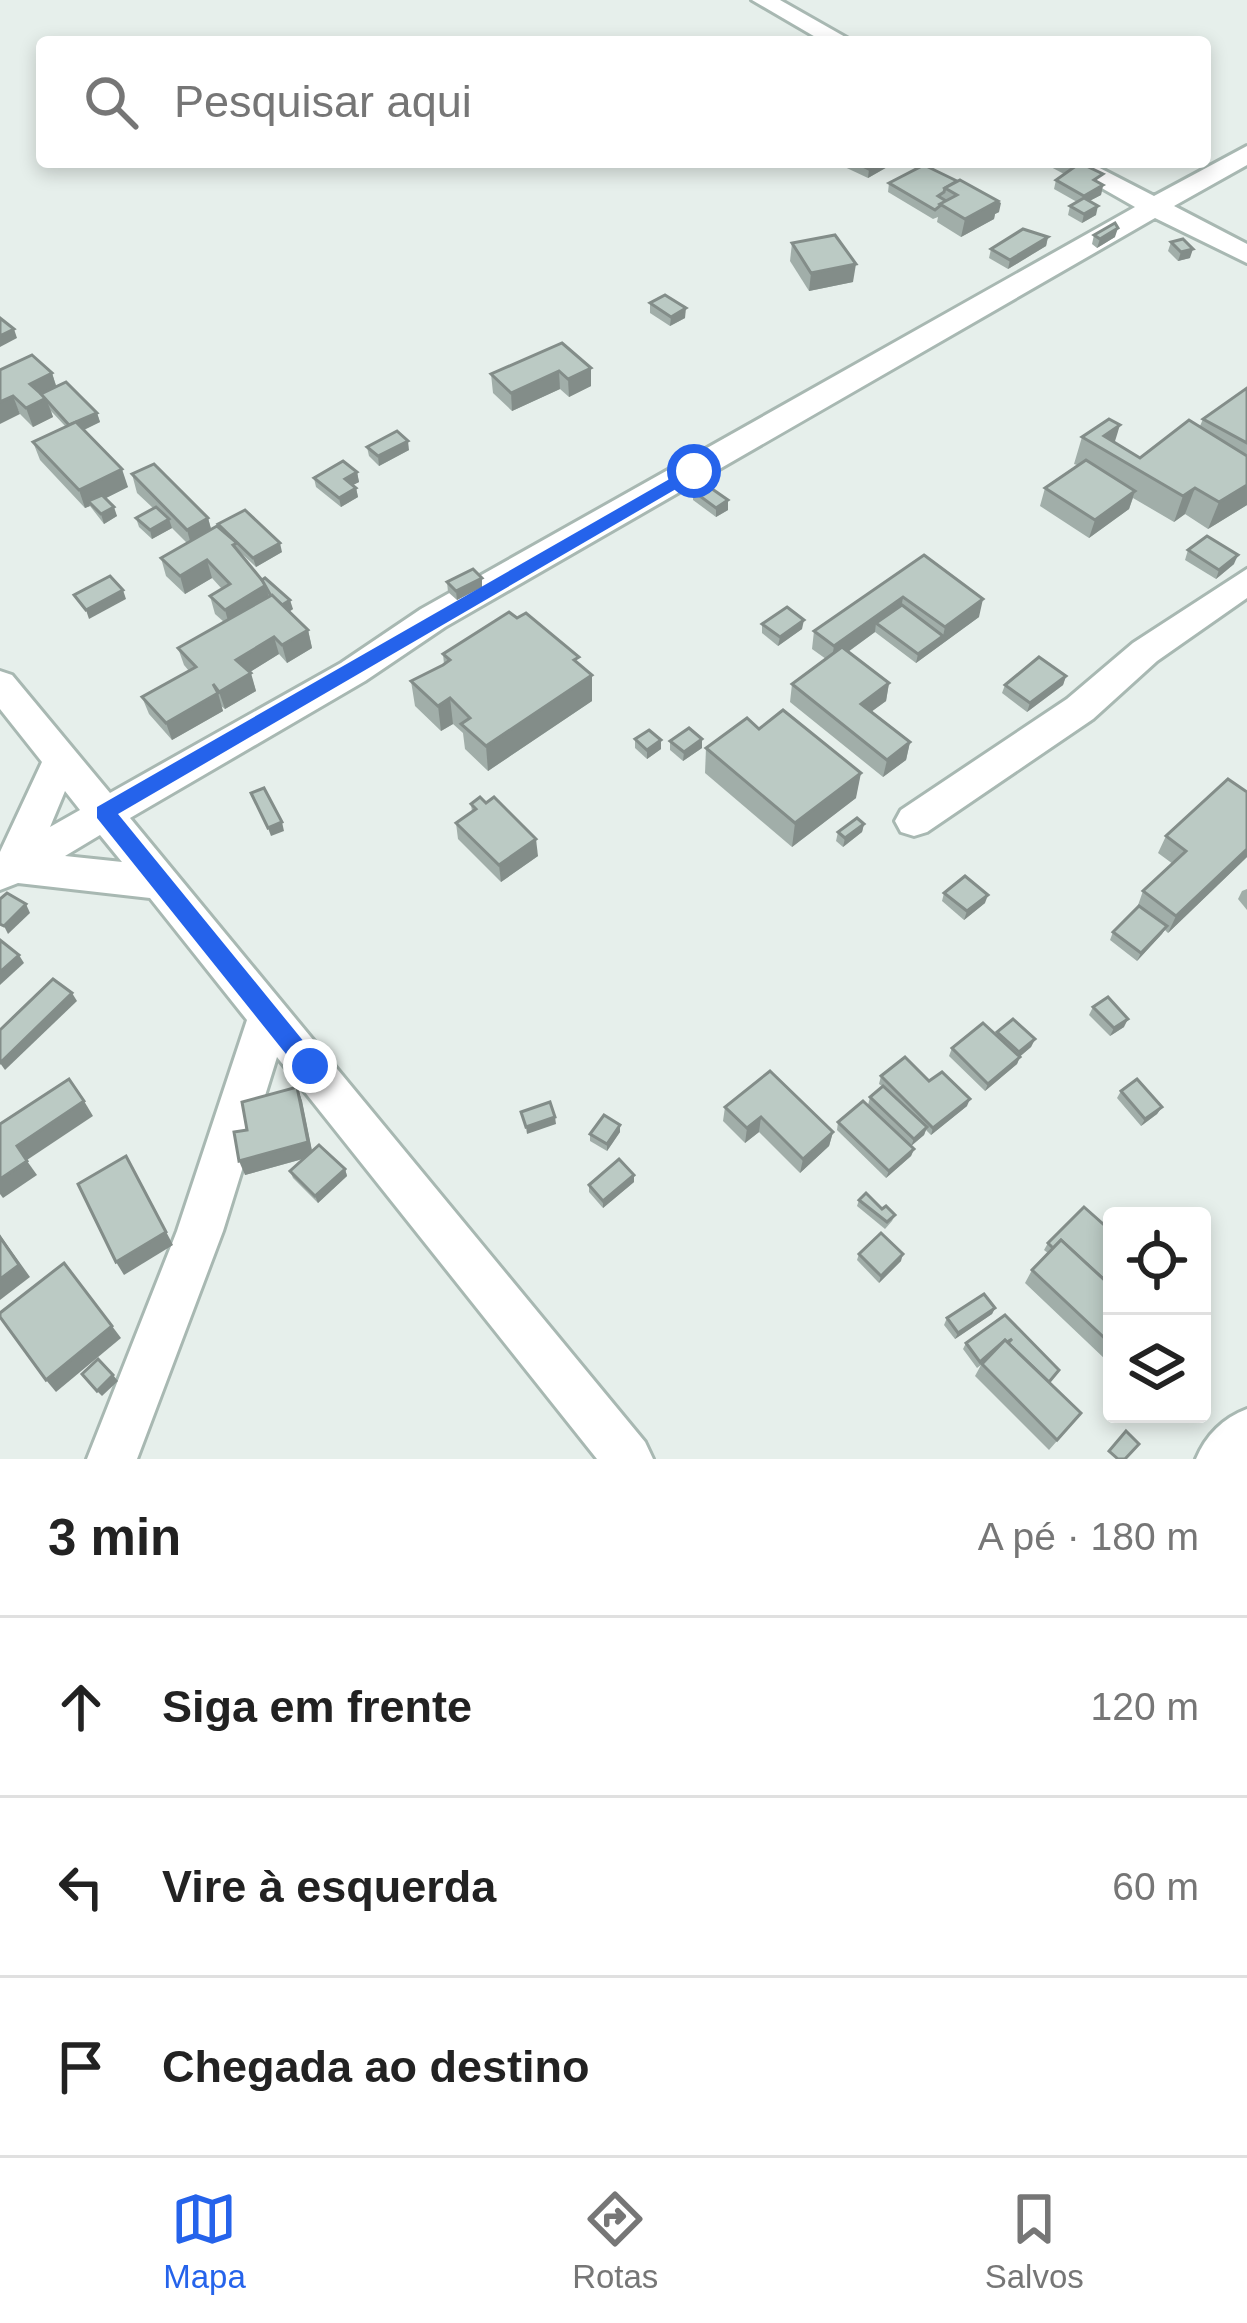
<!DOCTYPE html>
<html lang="pt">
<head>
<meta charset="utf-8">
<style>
	:root { --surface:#fff; --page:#f2f2f2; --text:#222; --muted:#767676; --line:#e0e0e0; --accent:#2563eb }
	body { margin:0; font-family:Helvetica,sans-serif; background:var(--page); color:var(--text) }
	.controls { position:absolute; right:36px; bottom:36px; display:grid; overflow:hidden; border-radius:12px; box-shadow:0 6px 18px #0003 }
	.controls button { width:108px; height:108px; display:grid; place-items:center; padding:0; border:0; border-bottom:3px solid var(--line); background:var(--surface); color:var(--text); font:60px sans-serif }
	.stop { position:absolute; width:36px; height:36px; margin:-27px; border:9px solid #2563eb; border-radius:50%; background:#fff }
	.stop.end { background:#2563eb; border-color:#fff; box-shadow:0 3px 12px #0008 }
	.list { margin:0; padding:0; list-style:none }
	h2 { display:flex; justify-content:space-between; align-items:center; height:156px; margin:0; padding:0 48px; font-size:51px }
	h2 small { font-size:39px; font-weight:400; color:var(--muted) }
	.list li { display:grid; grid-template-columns:78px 1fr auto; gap:36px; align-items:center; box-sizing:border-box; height:180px; padding:0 48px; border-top:3px solid var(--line) }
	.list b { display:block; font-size:45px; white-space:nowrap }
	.list em { font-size:39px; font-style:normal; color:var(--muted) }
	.icon { flex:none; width:66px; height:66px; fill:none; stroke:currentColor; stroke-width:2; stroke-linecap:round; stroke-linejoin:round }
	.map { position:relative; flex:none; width:1247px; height:1459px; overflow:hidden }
	.search { position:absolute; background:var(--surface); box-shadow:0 6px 18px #0003; left:36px; right:36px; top:36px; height:132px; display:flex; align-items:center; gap:30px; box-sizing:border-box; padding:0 42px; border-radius:12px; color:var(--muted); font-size:45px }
	.sheet { height:696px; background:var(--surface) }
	nav { display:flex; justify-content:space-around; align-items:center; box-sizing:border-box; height:168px; border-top:3px solid var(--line); background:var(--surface); font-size:33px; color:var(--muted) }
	nav a { display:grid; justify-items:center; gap:6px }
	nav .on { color:var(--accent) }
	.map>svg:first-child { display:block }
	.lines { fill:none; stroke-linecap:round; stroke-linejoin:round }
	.street-casing { stroke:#a8b8b2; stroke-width:6 }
	.street { fill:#fff; fill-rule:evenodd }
	.wall { fill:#a1aea9 }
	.shaded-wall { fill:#838d89 }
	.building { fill:#bbcac4; stroke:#838d89; stroke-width:3 }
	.route { fill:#2563eb }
</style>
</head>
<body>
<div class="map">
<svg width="1247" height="1459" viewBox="0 0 1247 1459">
	<rect width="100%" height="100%" fill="#e6efeb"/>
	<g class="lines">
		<defs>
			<g id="street">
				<polygon points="752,0 780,0 854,42 824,42"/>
				<path d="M 1247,146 L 1247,165 L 1174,206 L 1247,244 L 1247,263 L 1155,218 L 445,627 L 365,681 L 130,818 L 645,1442 L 653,1459 L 597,1459 L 277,1057 L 223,1231 L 137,1459 L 87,1459 L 177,1231 L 247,1020 L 150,898 L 18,883 L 0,890 L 0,852 L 42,762 L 0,709 L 0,671 L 12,675 L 110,793 L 341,663 L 421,609 L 1135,207 L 1056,162 L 1088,162 L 1154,196 ZM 65,791 L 80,810 L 50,827 ZM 100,835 L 122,862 L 65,856 Z"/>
				<polygon points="1247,569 1247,598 1157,661 1093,719 927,832 914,836 901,832 895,821 901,810 1067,699 1133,643"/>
				<path d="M 1247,1409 L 1247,1459 L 1196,1459 C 1206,1435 1223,1418 1247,1409 Z"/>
			</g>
		</defs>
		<use href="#street" class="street-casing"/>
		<use href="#street" class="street"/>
	</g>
	<g class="wall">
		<polygon points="834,162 890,162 889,166 868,178"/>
		<polygon points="1050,162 1076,162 1075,167 1103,185 1101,195 1089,201 1096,215 1082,223 1068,215 1070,206 1077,202 1054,189 1056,180 1064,174 1049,166"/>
		<polygon points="924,165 999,212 995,214 994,219 961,237 937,222 938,217 933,219 888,192 889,183"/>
		<polygon points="1094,235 1115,237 1097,248 1092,244"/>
		<polygon points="1048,237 1046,246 1008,269 989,258 991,249"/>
		<polygon points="1171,242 1190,258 1178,261 1168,251"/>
		<polygon points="792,243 853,282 809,291 790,261"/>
		<polygon points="650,303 685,318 670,326 650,313"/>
		<polygon points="591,368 591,386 569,397 560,389 512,411 493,393 491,374"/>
		<polygon points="0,370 52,373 56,386 97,413 100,422 84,430 128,487 106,498 117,516 104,524 90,506 85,508 40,460 33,442 66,427 51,411 53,417 33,427 20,414"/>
		<polygon points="1247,388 1247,505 1208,529 1185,514 1174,522 1133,498 1129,509 1089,538 1040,506 1045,488 1077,465 1074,464 1082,437 1114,443 1140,458 1200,426 1203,419"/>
		<polygon points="367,447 409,450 379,466 369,456"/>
		<polygon points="357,472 359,482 353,485 356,488 358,497 341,507 316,487 314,478"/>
		<polygon points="132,474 208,518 211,529 219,528 218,524 282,552 256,567 239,551 262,580 293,609 289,612 308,630 312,648 287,663 279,654 250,672 256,691 225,709 221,706 223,711 172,740 149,714 142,697 189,671 184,665 178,648 224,622 215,614 210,596 222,589 212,578 185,594 166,576 161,558 187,543 172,528 152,539 139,527 136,518 153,508 137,493"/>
		<polygon points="693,491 728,510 716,517 693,500"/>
		<polygon points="1188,550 1234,564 1216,579 1185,560"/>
		<polygon points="924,555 979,617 916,663 875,632 848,652 889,683 886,701 871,712 910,742 906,760 883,777 790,702 792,684 826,659 812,649 814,631"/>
		<polygon points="447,582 482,587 457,600 448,592"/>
		<polygon points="762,624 802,629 778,646 762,633"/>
		<polygon points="443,654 579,665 592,675 592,701 488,771 465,749 463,733 453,724 441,731 415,706 411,681 444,664"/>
		<polygon points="1066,676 1063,685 1027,712 1002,693 1005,685"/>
		<polygon points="756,727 856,798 792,847 705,773 706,748"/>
		<polygon points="635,739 661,749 647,759 635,748"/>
		<polygon points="670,741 702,748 683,761 670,750"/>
		<polygon points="1247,792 1247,857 1168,933 1165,930 1137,961 1110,940 1113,932 1137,908 1143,891 1173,864 1158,853 1166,836"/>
		<polygon points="486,803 538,856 501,882 458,839 456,823 472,812 471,804"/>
		<polygon points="864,824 862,832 843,847 836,841 838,832"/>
		<polygon points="1247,889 1247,910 1238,899 1242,891"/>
		<polygon points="944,893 985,903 964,920 942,901"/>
		<polygon points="1093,1007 1124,1027 1110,1036 1089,1015"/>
		<polygon points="997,1032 1035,1039 1031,1047 1020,1056 1017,1064 985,1091 949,1056 952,1048 996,1035"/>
		<polygon points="881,1076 929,1081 967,1106 931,1135 926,1130 924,1135 911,1146 868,1105 870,1097 882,1086 879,1084"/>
		<polygon points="297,1087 302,1101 312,1151 345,1169 347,1176 318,1203 293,1178 290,1171 303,1159 245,1175 247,1130"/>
		<polygon points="1121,1091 1162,1107 1157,1114 1141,1126 1117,1098"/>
		<polygon points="725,1107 833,1132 829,1146 800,1173 759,1132 745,1143 723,1121"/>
		<polygon points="838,1122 914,1149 911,1156 886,1178 837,1130"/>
		<polygon points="620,1132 607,1151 590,1141 590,1134"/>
		<polygon points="634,1182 603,1208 589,1192 589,1185"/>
		<polygon points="859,1200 895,1215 892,1221 885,1229 857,1206"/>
		<polygon points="1112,1232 1112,1354 1106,1360 1025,1283 1032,1270 1048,1253 1044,1250 1048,1243"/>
		<polygon points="859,1254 901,1261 879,1283 857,1260"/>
		<polygon points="995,1308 992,1314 955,1339 944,1325 947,1318"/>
		<polygon points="966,1343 1049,1383 1072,1424 1049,1450 975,1376 981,1365 977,1368 963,1349"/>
	</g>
	<g class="shaded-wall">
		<polygon points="882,162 890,162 889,166 868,178 869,169"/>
		<polygon points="1103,185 1101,195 1082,205 1084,196"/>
		<polygon points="998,201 1001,203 999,212 995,214 994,219 961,237 965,219"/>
		<polygon points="1098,206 1096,215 1082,223 1084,214"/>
		<polygon points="1118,228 1115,237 1097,248 1100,239"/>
		<polygon points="1048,237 1046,246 1008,269 1010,260"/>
		<polygon points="1193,249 1190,258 1178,261 1181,252"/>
		<polygon points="856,264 853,282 809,291 811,273"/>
		<polygon points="686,308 685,318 670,326 671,317"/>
		<polygon points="14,329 17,338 0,347 0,336"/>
		<polygon points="591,368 591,386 569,397 568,379"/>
		<polygon points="559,371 560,389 512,411 511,393"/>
		<polygon points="52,373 58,392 44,398 30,384"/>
		<polygon points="13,396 20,414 0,424 0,402"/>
		<polygon points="46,398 53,417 33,427 26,408"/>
		<polygon points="97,413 100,422 73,435 70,426"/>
		<polygon points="1120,425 1112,451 1104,436"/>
		<polygon points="408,441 409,450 379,466 378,456"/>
		<polygon points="122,469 128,487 92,505 88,501 90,506 85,508 79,490"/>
		<polygon points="357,472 359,482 347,488 345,479"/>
		<polygon points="1247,485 1247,505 1208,529 1219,502"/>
		<polygon points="356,488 358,497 341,507 339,498"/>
		<polygon points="1195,488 1185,514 1174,522 1183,496"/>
		<polygon points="1135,491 1129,509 1089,538 1095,520"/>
		<polygon points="728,500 728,510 716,517 716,508"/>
		<polygon points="114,507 117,516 104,524 101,514"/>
		<polygon points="208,518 213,536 192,548 187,530"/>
		<polygon points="169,519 172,528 152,539 150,530"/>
		<polygon points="280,543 282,552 256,567 253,558"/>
		<polygon points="1238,555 1234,564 1216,579 1219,570"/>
		<polygon points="207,560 212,578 185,594 180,576"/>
		<polygon points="482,578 482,587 457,600 456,591"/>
		<polygon points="266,585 270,603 230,628 225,610"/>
		<polygon points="123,590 126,599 89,619 86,610"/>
		<polygon points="903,597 900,615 876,623 875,632 831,664 834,646"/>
		<polygon points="983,599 979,617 916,663 918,654 943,636 945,627"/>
		<polygon points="290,600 293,609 284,615 282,606"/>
		<polygon points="804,620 802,629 778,646 780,637"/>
		<polygon points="308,630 312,648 287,663 282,645"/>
		<polygon points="274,637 279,654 242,677 236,660"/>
		<polygon points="251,673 256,691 225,709 219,692"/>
		<polygon points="592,675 592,701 488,771 486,746"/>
		<polygon points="1066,676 1063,685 1027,712 1030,703"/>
		<polygon points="889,683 886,701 857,722 861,704"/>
		<polygon points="218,693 223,711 172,740 166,723"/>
		<polygon points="450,698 453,724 441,731 438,706"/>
		<polygon points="702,739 702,748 683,761 684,752"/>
		<polygon points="661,740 661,749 647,759 647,750"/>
		<polygon points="910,742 906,760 883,777 887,760"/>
		<polygon points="861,773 856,798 792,847 795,823"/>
		<polygon points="282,822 284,831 271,836 268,828"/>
		<polygon points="864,824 862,832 843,847 845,838"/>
		<polygon points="536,839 538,856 501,882 499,865"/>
		<polygon points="1247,849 1247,857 1168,933 1176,916"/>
		<polygon points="988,895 985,903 964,920 967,911"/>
		<polygon points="26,904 30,913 8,934 4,926"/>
		<polygon points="1167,926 1162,934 1137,961 1141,953"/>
		<polygon points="19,955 24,963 0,985 0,972"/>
		<polygon points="72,993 77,1001 5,1070 0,1063"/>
		<polygon points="1128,1019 1124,1027 1110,1036 1114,1028"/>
		<polygon points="1035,1039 1031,1047 1016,1060 1019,1052"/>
		<polygon points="1020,1057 1017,1064 985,1091 988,1084"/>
		<polygon points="297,1087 302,1101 313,1156 245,1175 239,1161"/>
		<polygon points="970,1099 967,1106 931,1135 933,1128"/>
		<polygon points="84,1101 93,1116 27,1160 17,1146"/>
		<polygon points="1162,1107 1157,1114 1141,1126 1145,1119"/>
		<polygon points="555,1117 556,1124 527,1134 526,1127"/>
		<polygon points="761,1117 759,1132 745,1143 747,1128"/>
		<polygon points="620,1125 620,1132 607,1151 607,1144"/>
		<polygon points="927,1127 924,1135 911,1146 914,1139"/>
		<polygon points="833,1132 829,1146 800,1173 803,1159"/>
		<polygon points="914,1149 911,1156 886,1178 889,1171"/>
		<polygon points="27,1161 37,1175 3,1198 0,1194 0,1179"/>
		<polygon points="345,1169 347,1176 318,1203 315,1196"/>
		<polygon points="134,1170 173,1245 124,1275 116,1262"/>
		<polygon points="634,1175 634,1182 603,1208 603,1201"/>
		<polygon points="0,1235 30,1277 0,1300"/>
		<polygon points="903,1254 901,1261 879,1283 881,1276"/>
		<polygon points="995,1308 992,1314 955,1339 958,1333"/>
		<polygon points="112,1326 121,1338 56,1392 46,1380"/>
		<polygon points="113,1375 118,1381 102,1396 97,1391"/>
	</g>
	<g class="building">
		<polygon points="854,162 882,162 869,169"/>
		<polygon points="1080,163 1103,174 1094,180 1103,185 1084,196 1056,180"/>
		<polygon points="924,165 957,181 945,188 944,192 938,196 946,201 935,210 889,183"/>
		<polygon points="960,180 998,201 965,219 940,204 957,195 945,188"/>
		<polygon points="1084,198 1098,206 1084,214 1070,206"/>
		<polygon points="1115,223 1118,228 1100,239 1094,235"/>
		<polygon points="1023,229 1048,237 1010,260 991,249"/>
		<polygon points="835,235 856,264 811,273 792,243"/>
		<polygon points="1183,239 1193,249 1181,252 1171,242"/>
		<polygon points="665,295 686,308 671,317 650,303"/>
		<polygon points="0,318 14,329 0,336"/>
		<polygon points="562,343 591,368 568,379 559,371 511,393 491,374"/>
		<polygon points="32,355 52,373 30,384 46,398 26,408 13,396 0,402 0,370"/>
		<polygon points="66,382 97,413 69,425 41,394"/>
		<polygon points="1247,388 1247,443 1203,419"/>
		<polygon points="1109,419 1120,425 1104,436 1140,458 1189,420 1247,456 1247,485 1219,502 1195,488 1183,496 1082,437"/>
		<polygon points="76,422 122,469 79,490 33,442"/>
		<polygon points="397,431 408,441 378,456 367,447"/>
		<polygon points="1086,460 1135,491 1095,520 1045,488"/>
		<polygon points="343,461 357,472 345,479 356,488 339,498 314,478"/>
		<polygon points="154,464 208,518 187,530 132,474"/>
		<polygon points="705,484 728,500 716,508 693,491"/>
		<polygon points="102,495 114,507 101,514 88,501"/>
		<polygon points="156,507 169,519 150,530 136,518"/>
		<polygon points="245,510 280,543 253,558 218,524"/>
		<polygon points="217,526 237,543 233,545 266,585 225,610 210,596 230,584 207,560 180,576 161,558"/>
		<polygon points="1207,536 1238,555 1219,570 1188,550"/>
		<polygon points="924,555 983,599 945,627 903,597 834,646 814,631"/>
		<polygon points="473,569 482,578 456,591 447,582"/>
		<polygon points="110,576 123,590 86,610 74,595"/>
		<polygon points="265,578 290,600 282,605 271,596 262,580"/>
		<polygon points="272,595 308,630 282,645 274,637 236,660 251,673 219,692 213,684 218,693 166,723 142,697 196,667 178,648"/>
		<polygon points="902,605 943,636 918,654 876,623"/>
		<polygon points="787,607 804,620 780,637 762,624"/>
		<polygon points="509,612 517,618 526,613 579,657 574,660 592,675 486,746 461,724 470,718 450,698 438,706 411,681 443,665 450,660 443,654"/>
		<polygon points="842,647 889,683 861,704 910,742 887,760 792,684"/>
		<polygon points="1039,657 1066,676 1030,703 1005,685"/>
		<polygon points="783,710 861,773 795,823 706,748 747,718 759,729"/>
		<polygon points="689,728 702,739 684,752 670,741"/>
		<polygon points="649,730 661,740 647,750 635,739"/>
		<polygon points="1228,779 1247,792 1247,849 1176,916 1143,891 1186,851 1166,836"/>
		<polygon points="264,788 282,822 268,828 251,793"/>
		<polygon points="480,797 486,803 494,797 536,839 499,865 456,823 476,809 471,804"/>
		<polygon points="857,818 864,824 845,838 838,832"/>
		<polygon points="965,876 988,895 967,911 944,893"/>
		<polygon points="7,893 26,904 4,926 0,924 0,899"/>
		<polygon points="1139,906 1167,926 1141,953 1113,932"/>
		<polygon points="0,940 19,955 0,972"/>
		<polygon points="53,979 72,993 0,1063 0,1030"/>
		<polygon points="1108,997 1128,1019 1114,1028 1093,1007"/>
		<polygon points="1013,1019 1035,1039 1019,1052 997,1032"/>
		<polygon points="983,1023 1020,1057 988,1084 952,1048"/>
		<polygon points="905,1057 929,1081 942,1072 970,1099 933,1128 881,1076"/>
		<polygon points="770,1071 833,1132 803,1159 761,1117 747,1128 725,1107"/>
		<polygon points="69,1079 84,1101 17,1146 27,1161 0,1179 0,1124"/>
		<polygon points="1137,1079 1162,1107 1145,1119 1121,1091"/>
		<polygon points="883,1086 927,1127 914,1139 870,1097"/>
		<polygon points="297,1087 308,1142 239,1161 234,1132 247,1130 242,1102"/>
		<polygon points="863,1101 914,1149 889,1171 838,1122"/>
		<polygon points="550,1102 555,1117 526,1127 521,1112"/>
		<polygon points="604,1115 620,1125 607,1144 590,1134"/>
		<polygon points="319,1145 345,1169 315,1196 290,1171"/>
		<polygon points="126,1156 166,1232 116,1262 78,1184"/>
		<polygon points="619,1159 634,1175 603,1201 589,1185"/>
		<polygon points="866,1193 882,1209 886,1206 895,1215 887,1222 859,1200"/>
		<polygon points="1084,1207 1112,1232 1112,1287 1061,1240 1053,1248 1048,1243"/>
		<polygon points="881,1233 903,1254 881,1276 859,1254"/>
		<polygon points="0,1237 19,1265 0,1279"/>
		<polygon points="1061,1240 1112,1287 1112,1345 1032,1270"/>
		<polygon points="64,1263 112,1326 46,1380 0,1317 0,1313"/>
		<polygon points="984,1294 995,1308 958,1333 947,1318"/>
		<polygon points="1005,1315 1059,1370 1049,1382 1008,1343 1012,1339 1007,1342 1005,1340 980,1362 966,1343"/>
		<polygon points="1005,1340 1081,1413 1057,1440 982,1364"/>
		<polygon points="98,1359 113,1375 97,1391 82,1374"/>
		<polygon points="1126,1431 1139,1444 1125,1459 1118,1459 1109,1451"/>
	</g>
	<polygon class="route" points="694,465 700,467 700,475 118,814 318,1059 318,1074 302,1074 97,818 97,807"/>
</svg>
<div class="controls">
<button><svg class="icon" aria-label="locate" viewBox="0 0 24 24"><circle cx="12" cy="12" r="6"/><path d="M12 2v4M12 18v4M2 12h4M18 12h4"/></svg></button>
<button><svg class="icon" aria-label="layers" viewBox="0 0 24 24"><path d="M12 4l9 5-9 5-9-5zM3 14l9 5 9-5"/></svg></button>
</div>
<div class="stop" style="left:694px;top:471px"></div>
<div class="stop end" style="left:310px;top:1066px"></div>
<div class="search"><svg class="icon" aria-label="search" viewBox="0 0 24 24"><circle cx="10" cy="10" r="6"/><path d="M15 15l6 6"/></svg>Pesquisar aqui</div>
</div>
<section class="sheet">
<h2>3 min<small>A pé · 180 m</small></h2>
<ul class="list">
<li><svg class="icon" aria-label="ahead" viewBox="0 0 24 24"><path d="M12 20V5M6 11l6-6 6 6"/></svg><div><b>Siga em frente</b></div><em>120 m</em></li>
<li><svg class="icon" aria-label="left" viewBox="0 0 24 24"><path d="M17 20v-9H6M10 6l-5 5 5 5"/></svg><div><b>Vire à esquerda</b></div><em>60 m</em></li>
<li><svg class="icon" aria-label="arrive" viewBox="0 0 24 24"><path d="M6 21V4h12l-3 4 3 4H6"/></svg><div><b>Chegada ao destino</b></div></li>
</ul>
</section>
<nav>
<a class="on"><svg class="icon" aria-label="map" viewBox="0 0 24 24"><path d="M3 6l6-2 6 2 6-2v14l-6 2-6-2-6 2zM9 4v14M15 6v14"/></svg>Mapa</a>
<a><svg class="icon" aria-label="directions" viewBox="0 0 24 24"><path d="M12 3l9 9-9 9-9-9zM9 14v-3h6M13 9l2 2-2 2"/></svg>Rotas</a>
<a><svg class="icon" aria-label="saved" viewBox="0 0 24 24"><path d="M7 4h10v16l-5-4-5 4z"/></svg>Salvos</a>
</nav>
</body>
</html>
